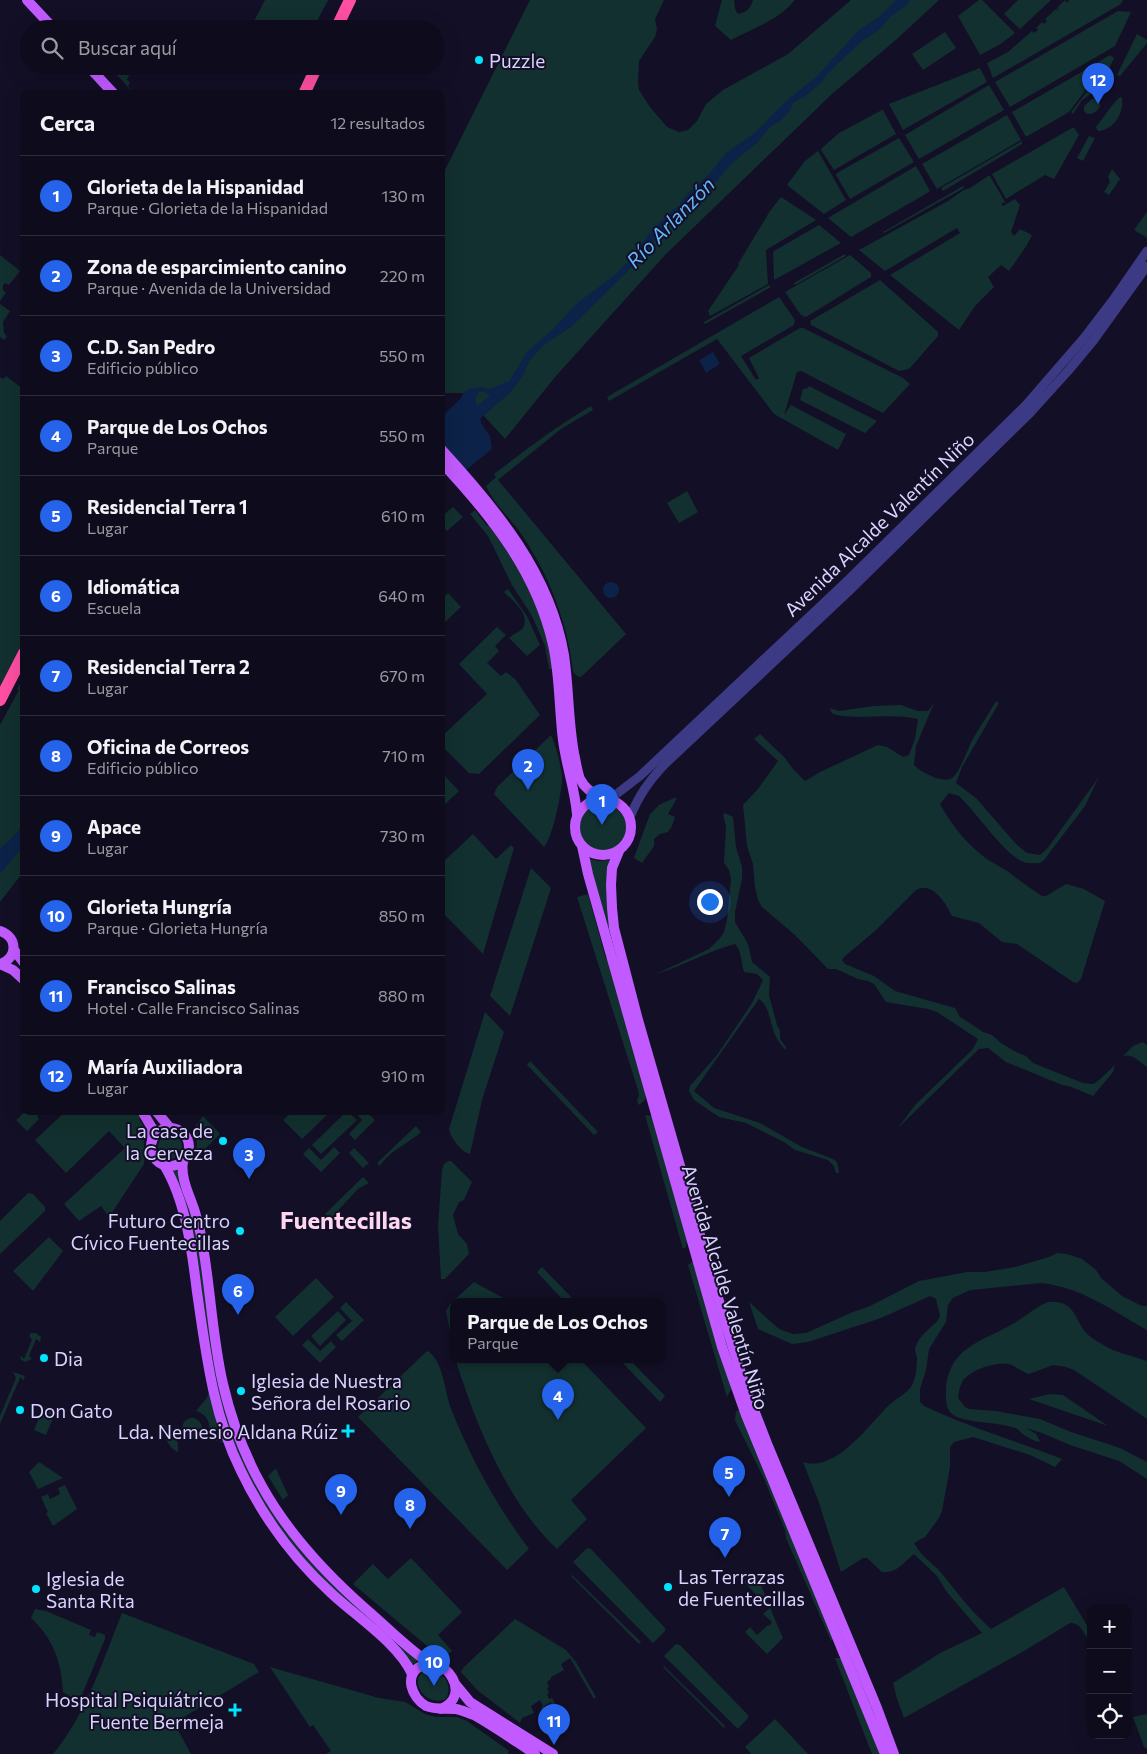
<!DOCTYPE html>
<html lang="es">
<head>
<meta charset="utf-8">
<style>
	:root { --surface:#0e0b1c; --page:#1c1929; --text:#f1f3f6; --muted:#9b9ba3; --line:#2e2b3b; --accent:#2563eb }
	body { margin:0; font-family:Commissioner,sans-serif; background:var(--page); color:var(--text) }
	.controls { position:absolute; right:15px; bottom:15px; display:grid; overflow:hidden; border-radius:10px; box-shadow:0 5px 20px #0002 }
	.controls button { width:45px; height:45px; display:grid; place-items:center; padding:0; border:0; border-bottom:1px solid var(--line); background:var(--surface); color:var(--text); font:25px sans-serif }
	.you { position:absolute; left:709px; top:901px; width:18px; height:18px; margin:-12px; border:4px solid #fff; border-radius:50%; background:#1a73e8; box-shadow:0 0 0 8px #1a73e833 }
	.badge { display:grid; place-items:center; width:32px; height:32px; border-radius:50%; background:var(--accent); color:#fff; font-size:16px; font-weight:700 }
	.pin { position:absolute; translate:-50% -41px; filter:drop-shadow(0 1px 2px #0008) }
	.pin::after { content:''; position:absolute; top:26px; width:18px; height:15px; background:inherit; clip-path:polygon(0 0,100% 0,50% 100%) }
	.popup { position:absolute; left:450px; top:1298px; width:215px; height:65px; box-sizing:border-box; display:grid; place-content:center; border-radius:10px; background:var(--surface); filter:drop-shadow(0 1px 4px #0005); font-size:16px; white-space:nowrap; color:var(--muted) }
	.popup b { font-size:19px; color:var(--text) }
	.popup::after { content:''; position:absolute; left:50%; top:100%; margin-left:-10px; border:10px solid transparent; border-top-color:var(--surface) }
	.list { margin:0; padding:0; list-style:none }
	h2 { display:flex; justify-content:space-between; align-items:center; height:65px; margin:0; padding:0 20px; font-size:21px }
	h2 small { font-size:16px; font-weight:400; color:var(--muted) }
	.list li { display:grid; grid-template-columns:32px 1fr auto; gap:15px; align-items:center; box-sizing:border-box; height:80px; padding:0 20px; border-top:1px solid var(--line) }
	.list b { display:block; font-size:19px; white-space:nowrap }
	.list p { margin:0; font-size:16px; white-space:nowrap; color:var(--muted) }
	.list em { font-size:16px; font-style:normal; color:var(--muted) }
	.icon { flex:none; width:28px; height:28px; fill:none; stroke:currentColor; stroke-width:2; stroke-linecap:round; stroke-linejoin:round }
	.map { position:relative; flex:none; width:1147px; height:1754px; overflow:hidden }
	.search { position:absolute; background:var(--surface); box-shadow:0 5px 20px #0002; left:20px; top:20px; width:425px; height:55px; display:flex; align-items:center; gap:12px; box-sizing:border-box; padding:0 18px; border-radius:28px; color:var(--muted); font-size:19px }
	.panel { position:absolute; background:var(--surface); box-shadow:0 5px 20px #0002; left:20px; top:90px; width:425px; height:1025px; border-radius:10px }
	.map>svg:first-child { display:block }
	.green { fill:#12302f }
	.water { fill:#0c2248 }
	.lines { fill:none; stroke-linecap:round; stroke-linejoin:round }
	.river { stroke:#0c2248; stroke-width:11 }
	.minor { stroke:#3d3a85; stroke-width:9 }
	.major { stroke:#c25bff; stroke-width:10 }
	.highway { stroke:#ff4fa3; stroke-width:12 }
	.poi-dot { fill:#00e5ff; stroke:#130f26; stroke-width:2 }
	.labels { text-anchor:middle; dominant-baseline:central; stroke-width:4; stroke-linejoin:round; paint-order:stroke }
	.poi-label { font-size:19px; fill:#d9d4ff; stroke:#130f26; text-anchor:start }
	.street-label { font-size:19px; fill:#d9d4ff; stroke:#130f26 }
	.water-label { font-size:20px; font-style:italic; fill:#62b6ff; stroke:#130f26 }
	.district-label { font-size:24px; font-weight:bold; fill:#ffd6f0; stroke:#130f26 }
</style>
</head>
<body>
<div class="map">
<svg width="1147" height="1754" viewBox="0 0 1147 1754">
	<rect width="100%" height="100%" fill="#130f26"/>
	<g class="green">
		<polygon points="265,0 328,0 313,29 250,29"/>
		<polygon points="530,0 664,0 655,19 657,29 655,37 639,61 638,81 639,90 650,107 667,127 679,132 688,130 697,121 706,104 723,90 788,54 851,0 939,0 897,39 833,93 666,254 556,376 505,439 463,393 441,393 441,178"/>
		<path d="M 722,0 L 734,0 L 735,9 L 738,14 C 747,12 750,9 753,0 L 795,0 C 778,21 754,27 731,40 L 715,26 Z"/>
		<polygon points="979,0 982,0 1015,33 999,45 980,55 958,16"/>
		<polygon points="1018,0 1051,0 1020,29 1004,14"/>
		<polygon points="1065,0 1067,3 1069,0 1123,0 1121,4 993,78 987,63 1008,52 1032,31 1034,33 1038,30 1036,28 1042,22 1044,24 1047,21 1045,19 1056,9 1059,11 1057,8"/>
		<polygon points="1118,11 1131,12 1115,46 1010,107 995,82"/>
		<polygon points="945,32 956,48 923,70 912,54"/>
		<polygon points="1137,34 1147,40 1147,43 1120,76 1117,75"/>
		<polygon points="1110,55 1114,58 1107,73 1093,78 1088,68"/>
		<polygon points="111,66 133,66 127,80 130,82 128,86 134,94 110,67"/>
		<polygon points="980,68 987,82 903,130 889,104"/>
		<polygon points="1085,70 1092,82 1069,112 1026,137 1012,112"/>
		<polygon points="1104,77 1106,78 1100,88 1082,100 1073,114 1071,112 1096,80"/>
		<polygon points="989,85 1004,110 919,159 905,135"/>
		<path d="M 1120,97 L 1122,98 C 1124,113 1114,130 1098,131 L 1096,127 L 1114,103 Z"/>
		<path d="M 1097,98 L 1100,102 C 1101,109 1094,115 1087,114 L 1084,111 L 1084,106 L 1092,99 Z"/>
		<polygon points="882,110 883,110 896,134 834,170 821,150 822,148 839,133"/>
		<polygon points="1007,115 1021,140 937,189 922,164"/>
		<polygon points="1072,128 1074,128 1079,135 1054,179 1045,175 1006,199 992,174"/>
		<polygon points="1089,136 1095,138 1083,161 1077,158"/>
		<polygon points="899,138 914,162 850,199 836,175 837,173"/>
		<polygon points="1022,141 1022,144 943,191 941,188"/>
		<polygon points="818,151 846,200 824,214 787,185 805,161"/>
		<polygon points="916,166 930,191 924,195 851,237 828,218"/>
		<polygon points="1112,169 1120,179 1109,195 1104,192 1110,182 1108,177"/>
		<polygon points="988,176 990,176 1005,202 1001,204 1003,206 1015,199 1020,205 1011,232 1014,236 1020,229 1032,235 1027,245 1009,271 1001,265 988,277 994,287 975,306 959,330 890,275 960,233 957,228 885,271 859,250 948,201 964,190 970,188"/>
		<polygon points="963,186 964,188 884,233 883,232"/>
		<polygon points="781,197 816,220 766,250 768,284 710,316 708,311 739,265 738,264 770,211"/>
		<polygon points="1147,212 1147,238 1134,230"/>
		<polygon points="819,225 841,243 774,280 773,253 774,251"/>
		<polygon points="845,254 846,256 795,285 794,283"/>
		<polygon points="0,255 20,271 9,285 5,283 3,285 3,290 6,293 0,301"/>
		<polygon points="850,255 871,273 871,277 806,317 801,315 785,292"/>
		<polygon points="880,280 938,332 938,336 909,369 899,371 811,325 810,321"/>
		<polygon points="769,285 771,287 705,324 704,322"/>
		<polygon points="779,297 795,320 794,325 741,356 756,380 759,378 749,358 800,328 803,328 903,378 910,384 883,413 801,371 797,372 784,415 791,405 846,434 838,450 774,414 717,339 609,401 607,397"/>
		<polygon points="0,304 10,311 3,322 4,332 7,337 4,340 0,337"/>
		<polygon points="6,376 24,390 24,640 0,687 0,377 3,379"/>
		<polygon points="809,386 877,421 865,433 800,400 803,389 808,388"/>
		<path d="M 591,406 L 593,410 L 561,429 L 498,480 L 626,634 L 581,677 L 577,676 L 573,672 C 568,624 549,575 522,535 C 511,519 494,504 486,486 L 496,477 L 494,474 C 525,450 557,426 591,406 Z"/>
		<polygon points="687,491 698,512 679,523 667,503"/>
		<polygon points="453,507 463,517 447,531 443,527 441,528 441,517"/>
		<path d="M 475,510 L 487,526 L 489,525 C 511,554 532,587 543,623 C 547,638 550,653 553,669 L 549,669 L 545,646 L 532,616 L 512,585 L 488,536 L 470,514 Z"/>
		<path d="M 508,589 L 527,616 L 540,645 L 527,656 L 509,638 C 513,634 518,633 522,629 C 532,615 513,601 504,592 Z"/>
		<polygon points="448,593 461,607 441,626 441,600"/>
		<polygon points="497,627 506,635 495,646 499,651 487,663 501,676 506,672 516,680 540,715 479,774 469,773 441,745 441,737 487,694 459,664"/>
		<polygon points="24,676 24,871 0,902 0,725 19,690 17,689"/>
		<path d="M 996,701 L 999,703 L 962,767 L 956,783 L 976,798 L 1016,844 L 1027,853 L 1040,855 L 1047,849 L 1099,777 L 1085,806 L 1044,860 L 1040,863 C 1033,863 1027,864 1021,861 C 1001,850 977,813 959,796 L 949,793 L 940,804 C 951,824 965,842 983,856 C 991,863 1001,866 1010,873 C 1020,881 1030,888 1042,896 L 1046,896 L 1066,884 L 1084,889 L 1105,901 L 1081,979 L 1077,983 L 1073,982 L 1017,944 L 1002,942 L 979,923 L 952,916 C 946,903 931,879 915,891 L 875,931 L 844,957 L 842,960 L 845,964 L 874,976 L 895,991 L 955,1008 L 960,1017 L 968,1022 L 983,1032 L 992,1035 L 1001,1043 L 1016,1052 L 1026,1056 L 1033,1063 L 1083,1083 L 1093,1084 L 1098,1081 L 1115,1065 L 1113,1072 L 1093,1096 L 1069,1086 L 1062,1085 L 1006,1062 L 988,1048 L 979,1049 L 898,1128 L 915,1105 L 973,1049 L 978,1039 L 937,1012 L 928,1009 L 886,1002 L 874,984 L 868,981 L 858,979 L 836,969 L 828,969 L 795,935 L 762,907 L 758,900 L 755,887 L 753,864 L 747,846 L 743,805 L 758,789 L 778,761 L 754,739 L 760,734 L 785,758 L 793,769 L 805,781 L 820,772 L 878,745 L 887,747 L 903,757 L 909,755 L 915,739 L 918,719 C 890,712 861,721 833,714 L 829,708 L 839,711 L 874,706 L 901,705 L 918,711 L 928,711 L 934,703 L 916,746 L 914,765 C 920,772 944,784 952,778 C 960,773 968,747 974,737 C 981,725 989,713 996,701 Z"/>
		<path d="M 551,735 C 556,746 562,768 562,780 C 561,795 553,836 544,847 L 494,794 L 497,787 Z"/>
		<polygon points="441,772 459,791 441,808"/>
		<polygon points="674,798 677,798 668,814 675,817 672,826 668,832 660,834 654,839 654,846 642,863 634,858 650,814 659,805"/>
		<circle cx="602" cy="828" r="24"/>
		<path d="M 725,813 L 733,817 L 736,847 L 742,867 L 742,879 L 735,912 L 735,922 L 748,944 L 752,962 L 770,977 L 769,995 L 777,1025 L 780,1031 L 780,1039 L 786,1047 L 786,1050 C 767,1034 774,1009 759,999 L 694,1091 L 714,1108 L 760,1123 L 802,1147 L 833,1159 L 837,1162 L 839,1173 L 836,1173 L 834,1166 L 828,1160 L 795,1150 L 784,1142 L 746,1123 L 719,1117 L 694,1100 L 689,1091 L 690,1086 L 717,1055 L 752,1003 L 763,980 L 757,974 L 744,972 C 741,963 742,951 735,944 C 708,951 683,966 656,974 L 709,949 L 720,938 L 724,932 L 727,920 L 731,879 L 729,870 L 724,863 L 726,827 L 723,814 Z"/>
		<polygon points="473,834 496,859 511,845 514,848 483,954 441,911 441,864"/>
		<polygon points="587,858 598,861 611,860 607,882 710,1286 869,1699 888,1754 725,1343"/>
		<polygon points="531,868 551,888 510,1016 490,996"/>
		<polygon points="588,894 606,959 608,958 646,1093 645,1100 639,1105 637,1101 639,1095 638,1090 577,897"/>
		<path d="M 485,1012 L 504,1032 L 482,1100 L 470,1154 C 461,1152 451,1138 449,1129 Z"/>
		<path d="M 1143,1042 L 1147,1045 L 1147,1067 C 1140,1062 1132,1053 1123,1056 L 1133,1046 Z"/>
		<polygon points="530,1061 598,1132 594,1135 527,1065"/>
		<polygon points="26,1111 44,1111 46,1113 43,1116 40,1113 37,1116 39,1119 27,1131 16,1120"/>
		<path d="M 66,1111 L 137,1111 L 141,1118 L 139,1119 C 149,1134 143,1132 144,1147 C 144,1153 145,1157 144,1164 L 109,1217 L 101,1206 L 79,1221 L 64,1204 L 125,1148 L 109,1131 L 66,1173 L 35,1140 Z"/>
		<polygon points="293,1111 331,1111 302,1139 283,1120"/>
		<polygon points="347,1111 357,1120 321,1154 312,1145"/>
		<polygon points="354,1111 366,1111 375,1120 355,1140 349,1134 362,1120"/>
		<polygon points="645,1115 652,1116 687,1240 686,1247 683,1249"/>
		<polygon points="203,1116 220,1134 194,1160 197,1143 194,1131 196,1125"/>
		<path d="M 416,1126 L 421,1132 C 409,1143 389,1151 380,1166 L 377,1163 Z"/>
		<circle cx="170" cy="1147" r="12"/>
		<polygon points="334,1147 340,1153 321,1172 303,1154 309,1148 321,1160"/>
		<polygon points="354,1148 369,1163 363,1168 349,1153"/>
		<polygon points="448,1161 451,1161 472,1182 464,1200 459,1202 453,1215 458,1234 467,1244 469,1254 445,1279 441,1279 438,1226 442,1170 444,1164"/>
		<polygon points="177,1170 198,1242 218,1375 278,1520 420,1659 412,1665 315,1573 276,1525 242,1467 221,1411 172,1171"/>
		<polygon points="363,1177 369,1183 358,1189 330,1219 325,1214"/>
		<polygon points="28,1193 33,1194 45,1207 45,1211 0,1254 0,1221"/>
		<polygon points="49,1237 63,1251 33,1291 13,1271"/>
		<path d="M 1057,1253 L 1067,1254 L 1082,1259 L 1096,1270 L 1101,1278 L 1122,1296 L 1142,1306 L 1147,1306 L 1147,1330 C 1113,1311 1081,1287 1041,1283 L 981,1289 L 970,1290 L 953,1298 L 948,1305 L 946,1322 L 929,1349 L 926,1370 L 920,1389 L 920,1402 L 924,1406 C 969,1427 1016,1441 1062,1459 L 1055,1467 L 1030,1455 L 973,1437 L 954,1442 L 950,1447 L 950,1467 L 942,1511 L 939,1518 L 925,1537 L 914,1543 C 923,1559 933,1562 943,1575 C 958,1594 973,1613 991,1629 L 1064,1587 L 1091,1632 L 1091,1644 C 1085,1636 1081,1622 1070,1623 L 1024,1651 L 904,1718 L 897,1699 L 893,1683 L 940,1653 L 982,1633 L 946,1591 L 937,1576 L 914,1554 C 904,1562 896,1574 882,1572 L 867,1558 L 863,1558 L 841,1572 L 818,1500 L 803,1462 C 835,1473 868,1426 888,1406 C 895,1399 905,1395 911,1387 C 916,1378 917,1367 917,1357 C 916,1353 914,1350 916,1346 C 919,1336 931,1328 938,1320 L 940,1316 L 936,1299 L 930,1296 L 881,1318 L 808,1342 L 792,1344 L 758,1329 L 749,1302 L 779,1329 L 793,1334 L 806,1333 L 853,1312 L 870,1306 L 919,1281 L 967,1272 L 985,1272 L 1015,1267 L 1049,1257 Z"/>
		<polygon points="693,1261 732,1387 727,1397 688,1265"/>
		<polygon points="542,1267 575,1301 564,1301 537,1272"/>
		<polygon points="316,1278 334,1297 293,1336 275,1317"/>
		<polygon points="474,1282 509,1301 454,1301 454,1352 446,1311 450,1304"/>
		<polygon points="346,1302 364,1320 342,1341 336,1335 352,1321 340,1308"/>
		<path d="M 1048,1302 C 1076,1300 1073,1318 1087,1334 C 1091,1337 1096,1341 1100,1343 C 1115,1353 1130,1355 1147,1361 L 1147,1419 L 1074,1370 L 1066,1367 L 1053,1365 L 1029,1374 C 1021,1372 1015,1365 1008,1364 C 994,1362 974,1369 964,1379 C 960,1385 959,1391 958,1398 L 965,1407 L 969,1409 L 995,1411 L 1040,1419 L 1071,1432 L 1120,1448 L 1147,1462 L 1147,1479 L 1119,1461 L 1070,1445 L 1042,1433 L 1026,1428 L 1036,1434 L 1040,1441 L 1038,1442 C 1033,1440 1028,1438 1024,1435 C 1020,1432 1018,1428 1012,1427 C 997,1422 963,1423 952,1414 C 946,1409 946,1401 946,1393 C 947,1346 983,1342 1016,1322 C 1027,1315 1036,1307 1048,1302 Z"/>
		<polygon points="338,1311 346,1320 320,1346 311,1336"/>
		<polygon points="31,1333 36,1333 41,1337 40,1342 36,1339 29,1356 32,1359 25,1362 20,1359 21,1356 24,1359 32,1340 29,1336"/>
		<polygon points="308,1339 320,1351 331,1341 336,1347 320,1363 302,1345"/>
		<path d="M 427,1351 C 442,1358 445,1390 450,1406 C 470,1457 496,1505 529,1549 L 507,1570 L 358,1417 Z"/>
		<path d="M 456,1359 L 580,1359 L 646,1428 L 571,1500 L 587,1519 L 557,1549 C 515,1510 485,1446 466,1391 C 463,1381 458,1370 456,1359 Z"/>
		<polygon points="619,1359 629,1359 665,1396 660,1402"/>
		<polygon points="13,1372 25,1376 23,1381 21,1377 20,1378 0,1424 0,1416 16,1378"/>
		<path d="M 209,1392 L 225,1443 L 207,1438 C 212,1426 209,1415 196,1411 L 206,1399 Z"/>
		<polygon points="1050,1394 1063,1395 1108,1426 1029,1399"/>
		<polygon points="44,1406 56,1411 46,1435 34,1430"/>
		<polygon points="740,1410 835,1638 831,1641 786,1538 785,1530 764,1479 735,1420 736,1411"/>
		<circle cx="192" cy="1428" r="10"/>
		<path d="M 163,1424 C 174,1431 179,1439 178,1452 C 170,1450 161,1433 163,1424 Z"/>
		<polygon points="39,1462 63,1478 38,1489 29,1472"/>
		<polygon points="275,1469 276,1469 288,1495 283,1500 268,1476"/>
		<polygon points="65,1485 77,1509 53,1526 46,1513 48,1512 41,1497 48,1494 50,1499 60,1494 58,1488"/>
		<polygon points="587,1548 591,1549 665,1628 665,1631 653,1643 573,1562"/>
		<polygon points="411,1558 462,1612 438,1635 452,1651 446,1656 439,1656 353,1584 373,1564 388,1579"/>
		<polygon points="756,1572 767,1600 764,1603 744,1582"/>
		<polygon points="572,1575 641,1642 639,1644 571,1576"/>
		<polygon points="770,1608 783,1638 767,1654 745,1632 750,1627 757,1635 768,1625 769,1626 772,1622 763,1614"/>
		<path d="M 35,1609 L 46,1611 L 91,1630 L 89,1635 L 95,1637 L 97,1632 L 105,1635 L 105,1639 L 79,1702 L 63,1692 C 61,1661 54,1640 31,1618 Z"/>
		<path d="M 122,1613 L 254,1664 L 259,1672 L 174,1723 L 191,1754 L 53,1754 C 87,1713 102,1662 122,1613 Z"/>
		<polygon points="515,1619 566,1650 576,1662 596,1697 594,1699 570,1658 561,1664 564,1670 551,1677 551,1679 547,1682 549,1687 547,1688 549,1693 547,1694 549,1699 552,1698 556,1705 553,1706 551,1702 544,1706 548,1714 546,1716 541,1708 543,1706 540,1700 531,1706 534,1713 522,1718 520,1723 477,1690 461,1672 463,1668"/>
		<polygon points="676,1644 680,1645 748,1715 748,1718 738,1729 664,1656"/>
		<polygon points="835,1658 841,1658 881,1754 872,1754"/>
		<polygon points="664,1666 725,1726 724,1728 663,1667"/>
		<polygon points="270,1667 379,1698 405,1702 425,1714 436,1717 457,1717 467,1721 509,1751 508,1754 326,1754 331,1751 313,1725 310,1727"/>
		<path d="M 426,1670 C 442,1669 454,1684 446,1699 C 426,1708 406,1680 426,1670 Z"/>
		<polygon points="1147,1714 1147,1749 1144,1747 1133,1717"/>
		<polygon points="775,1719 808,1754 751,1754 745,1747"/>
	</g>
	<g class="water">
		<polygon points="896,0 910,0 907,5 891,16 880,29 861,42 827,74 823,81 804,97 794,102 789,112 780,121 771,126 757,143 732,163 716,182 705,191 691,208 684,211 682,214 663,230 638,261 572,326 544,345 529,361 525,372 514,388 501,396 497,397 480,391 476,396 476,402 479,408 481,423 490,436 492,449 466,470 451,463 441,480 441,418 461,398 463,393 469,389 481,387 488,389 509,382 527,352 552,330 576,304 616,274 634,255 651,231 672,210 679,206 683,198 711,172 725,154 757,131 784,103 817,76 859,30 879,17"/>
		<polygon points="713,352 720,364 706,373 699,360"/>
		<circle cx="611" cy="590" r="8"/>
		<polygon points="24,824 24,846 0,874 0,848 8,842"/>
	</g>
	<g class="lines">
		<polyline class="river" points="469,421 508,387"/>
		<g class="minor">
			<polyline points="610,799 640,776 845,583 1026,405 1084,338 1113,300 1147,251"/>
			<path d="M 630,817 C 639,795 649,781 665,764 L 848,592 L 1030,413 L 1068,371 L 1093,341 L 1147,266"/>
		</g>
		<g class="major">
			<polyline points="27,0 54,29"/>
			<polyline points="88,66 114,94"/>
			<path d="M 441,449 C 496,509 550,573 564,655 C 569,688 568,721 574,753 C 576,762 577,771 580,779 C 585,789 593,794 603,798"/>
			<path d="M 441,462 C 491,515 537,573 553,645 C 560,676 559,708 563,740 C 566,765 575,789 577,814"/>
			<circle cx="603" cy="827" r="28"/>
			<polyline points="582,846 588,874 722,1347 746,1415 885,1754"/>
			<polyline points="619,851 612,868 611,885 612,908 614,928 638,1020 727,1329 747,1392 768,1446 877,1708 894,1754"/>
			<path d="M 0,931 C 18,937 18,958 0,964"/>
			<polyline points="14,950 24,963"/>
			<polyline points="0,964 13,970 24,980"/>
			<polyline points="142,1111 152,1128 152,1141"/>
			<polyline points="156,1111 170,1128"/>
			<circle cx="170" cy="1147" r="19"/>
			<path d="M 183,1161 C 180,1178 190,1196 195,1212 C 199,1225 202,1239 204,1253 C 211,1296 213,1341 223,1384 C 245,1480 294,1546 367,1610 C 387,1627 409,1650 431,1664"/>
			<path d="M 164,1165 C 186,1201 192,1251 197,1292 C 206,1354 213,1415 241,1471 C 263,1517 293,1558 330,1592 C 355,1616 398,1643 412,1674"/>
			<polyline points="456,1685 470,1702 553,1754"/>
			<path d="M 441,1709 C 474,1695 444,1653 421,1666 C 403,1675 412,1698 426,1706 C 435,1710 446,1708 456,1709 C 462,1710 468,1713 474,1715 C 495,1727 515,1741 535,1754"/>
		</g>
		<g class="highway">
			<polyline points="336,29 350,0"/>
			<polyline points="304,94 317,66"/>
			<polyline points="0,700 24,653"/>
		</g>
	</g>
	<g class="poi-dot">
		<circle cx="479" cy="60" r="5"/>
		<circle cx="223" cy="1141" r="5"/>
		<circle cx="240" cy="1231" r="5"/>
		<circle cx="44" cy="1358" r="5"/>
		<circle cx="241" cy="1391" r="5"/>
		<circle cx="20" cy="1410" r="5"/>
		<path d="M345.5 1423.5h5v5h5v5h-5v5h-5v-5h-5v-5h5z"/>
		<circle cx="668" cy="1587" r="5"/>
		<circle cx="36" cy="1589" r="5"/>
		<path d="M232.5 1702.5h5v5h5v5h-5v5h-5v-5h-5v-5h5z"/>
	</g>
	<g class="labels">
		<g class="poi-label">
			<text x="489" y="60">Puzzle</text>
			<text x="213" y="1130" text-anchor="end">La casa de<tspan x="213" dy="22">la Cerveza</tspan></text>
			<text x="230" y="1220" text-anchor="end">Futuro Centro<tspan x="230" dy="22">Cívico Fuentecillas</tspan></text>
			<text x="54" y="1358">Dia</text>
			<text x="251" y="1380">Iglesia de Nuestra<tspan x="251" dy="22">Señora del Rosario</tspan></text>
			<text x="30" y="1410">Don Gato</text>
			<text x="338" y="1431" text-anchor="end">Lda. Nemesio Aldana Rúiz</text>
			<text x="678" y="1576">Las Terrazas<tspan x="678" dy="22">de Fuentecillas</tspan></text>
			<text x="46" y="1578">Iglesia de<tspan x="46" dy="22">Santa Rita</tspan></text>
			<text x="224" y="1699" text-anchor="end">Hospital Psiquiátrico<tspan x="224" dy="22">Fuente Bermeja</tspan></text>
		</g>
		<g class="street-label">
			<text transform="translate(879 524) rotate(-44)">Avenida Alcalde Valentín Niño</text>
			<text transform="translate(726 1287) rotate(73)">Avenida Alcalde Valentín Niño</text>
		</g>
		<g class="water-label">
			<text transform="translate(670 222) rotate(-46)">Río Arlanzón</text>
		</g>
		<g class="district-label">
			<text x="346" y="1219">Fuentecillas</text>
		</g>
	</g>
</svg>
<div class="controls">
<button>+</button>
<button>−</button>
<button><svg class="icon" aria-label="locate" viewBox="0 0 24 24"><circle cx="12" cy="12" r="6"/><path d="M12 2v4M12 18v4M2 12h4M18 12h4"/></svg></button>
</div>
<div class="you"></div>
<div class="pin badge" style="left:602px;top:825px">1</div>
<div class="pin badge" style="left:528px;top:790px">2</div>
<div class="pin badge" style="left:249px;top:1179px">3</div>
<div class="pin badge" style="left:558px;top:1420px">4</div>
<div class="popup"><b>Parque de Los Ochos</b>Parque</div>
<div class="pin badge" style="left:729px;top:1497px">5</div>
<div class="pin badge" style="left:238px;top:1315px">6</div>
<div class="pin badge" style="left:725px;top:1558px">7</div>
<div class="pin badge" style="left:410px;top:1529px">8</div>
<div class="pin badge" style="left:341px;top:1515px">9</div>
<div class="pin badge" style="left:434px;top:1686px">10</div>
<div class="pin badge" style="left:554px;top:1745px">11</div>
<div class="pin badge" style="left:1098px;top:104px">12</div>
<div class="search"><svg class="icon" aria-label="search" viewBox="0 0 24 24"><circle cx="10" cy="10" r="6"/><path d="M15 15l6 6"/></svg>Buscar aquí</div>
<section class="panel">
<h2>Cerca<small>12 resultados</small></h2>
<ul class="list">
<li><span class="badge">1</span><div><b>Glorieta de la Hispanidad</b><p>Parque · Glorieta de la Hispanidad</p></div><em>130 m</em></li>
<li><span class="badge">2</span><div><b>Zona de esparcimiento canino</b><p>Parque · Avenida de la Universidad</p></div><em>220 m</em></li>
<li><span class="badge">3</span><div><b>C.D. San Pedro</b><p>Edificio público</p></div><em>550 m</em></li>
<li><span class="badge">4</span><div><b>Parque de Los Ochos</b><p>Parque</p></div><em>550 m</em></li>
<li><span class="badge">5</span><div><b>Residencial Terra 1</b><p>Lugar</p></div><em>610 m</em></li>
<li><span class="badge">6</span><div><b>Idiomática</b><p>Escuela</p></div><em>640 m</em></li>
<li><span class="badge">7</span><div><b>Residencial Terra 2</b><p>Lugar</p></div><em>670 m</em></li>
<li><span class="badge">8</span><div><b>Oficina de Correos</b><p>Edificio público</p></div><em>710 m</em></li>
<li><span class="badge">9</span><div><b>Apace</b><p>Lugar</p></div><em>730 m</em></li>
<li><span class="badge">10</span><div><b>Glorieta Hungría</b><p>Parque · Glorieta Hungría</p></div><em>850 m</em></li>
<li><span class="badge">11</span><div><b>Francisco Salinas</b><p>Hotel · Calle Francisco Salinas</p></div><em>880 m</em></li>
<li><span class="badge">12</span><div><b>María Auxiliadora</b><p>Lugar</p></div><em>910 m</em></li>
</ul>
</section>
</div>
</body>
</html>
